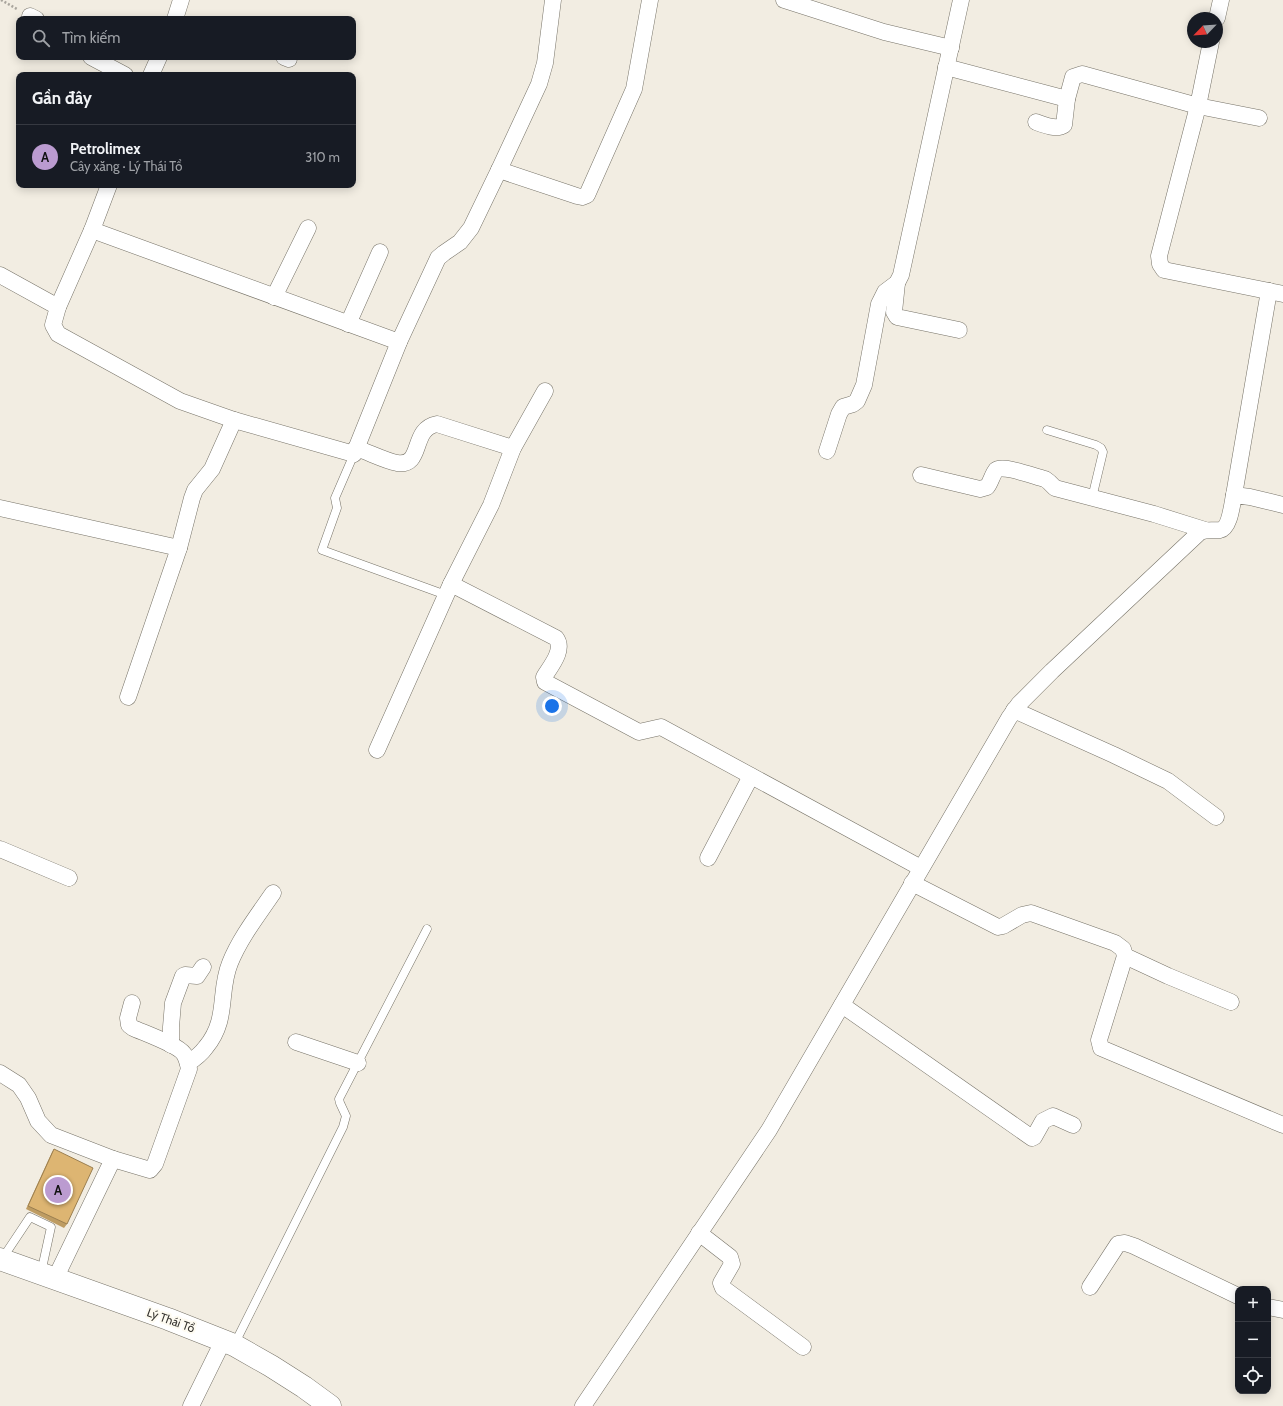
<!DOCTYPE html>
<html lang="vi">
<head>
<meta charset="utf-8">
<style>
	:root { --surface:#171b24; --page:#242831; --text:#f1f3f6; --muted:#9ea1a6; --line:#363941; --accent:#bb9bd0 }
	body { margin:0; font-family:Cabin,sans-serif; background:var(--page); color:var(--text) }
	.controls { position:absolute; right:12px; bottom:12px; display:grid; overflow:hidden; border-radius:8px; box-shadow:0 2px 10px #0003 }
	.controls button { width:36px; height:36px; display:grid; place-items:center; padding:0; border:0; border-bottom:1px solid var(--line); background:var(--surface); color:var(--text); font:20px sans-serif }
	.compass { position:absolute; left:1187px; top:12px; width:36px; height:36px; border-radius:50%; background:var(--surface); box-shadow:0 2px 10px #0003; rotate:245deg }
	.you { position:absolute; left:552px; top:706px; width:14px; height:14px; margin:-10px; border:3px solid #fff; border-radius:50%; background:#1a73e8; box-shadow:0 0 0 6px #1a73e833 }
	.badge { display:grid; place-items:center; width:26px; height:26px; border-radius:50%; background:var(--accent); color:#111; font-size:13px; font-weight:700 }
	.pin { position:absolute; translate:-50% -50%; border:2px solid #fff; box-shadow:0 1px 4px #0006 }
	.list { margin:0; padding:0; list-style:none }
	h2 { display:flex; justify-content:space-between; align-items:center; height:52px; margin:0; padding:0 16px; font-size:17px }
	h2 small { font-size:13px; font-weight:400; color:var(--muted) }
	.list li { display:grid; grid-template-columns:26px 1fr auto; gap:12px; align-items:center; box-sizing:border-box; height:64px; padding:0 16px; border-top:1px solid var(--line) }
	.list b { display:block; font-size:15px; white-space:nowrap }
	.list p { margin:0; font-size:13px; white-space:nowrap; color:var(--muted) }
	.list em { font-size:13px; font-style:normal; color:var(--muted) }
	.icon { flex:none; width:22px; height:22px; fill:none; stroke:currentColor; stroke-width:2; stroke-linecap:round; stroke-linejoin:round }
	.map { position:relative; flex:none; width:1283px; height:1406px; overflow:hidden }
	.search { position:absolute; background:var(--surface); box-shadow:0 2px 10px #0003; left:16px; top:16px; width:340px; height:44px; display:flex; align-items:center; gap:10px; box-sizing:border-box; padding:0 14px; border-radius:8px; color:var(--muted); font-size:15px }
	.panel { position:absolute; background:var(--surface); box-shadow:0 2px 10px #0003; left:16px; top:72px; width:340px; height:116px; border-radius:8px }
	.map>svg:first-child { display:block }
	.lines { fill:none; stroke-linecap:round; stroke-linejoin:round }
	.lane-casing { stroke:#777368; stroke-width:9 }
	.street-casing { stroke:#777368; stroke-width:17 }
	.secondary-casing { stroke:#777368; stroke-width:23 }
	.path { stroke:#a9a59d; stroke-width:2.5; stroke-dasharray:2 2; stroke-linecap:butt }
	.lane { stroke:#fff; stroke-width:8 }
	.street { stroke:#fff; stroke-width:16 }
	.secondary { stroke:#fff; stroke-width:22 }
	.wall { fill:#be9c62 }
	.building { fill:#ddb572; stroke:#9b7f50 }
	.labels { text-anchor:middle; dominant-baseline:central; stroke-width:4; stroke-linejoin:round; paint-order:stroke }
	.street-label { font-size:12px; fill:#363430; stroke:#fefbf1 }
</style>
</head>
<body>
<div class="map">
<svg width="1283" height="1406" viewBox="0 0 1283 1406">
	<rect width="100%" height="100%" fill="#f2ede2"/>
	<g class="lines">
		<defs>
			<g id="lane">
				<polyline points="1047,430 1096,445 1101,448 1103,452 1092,498"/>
				<polyline points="354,454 335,498 337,508 322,550 446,595"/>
				<polyline points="2,1259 30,1217 51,1227 41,1273"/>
				<polyline points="234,1345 343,1127 346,1116 340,1103 339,1099 427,929"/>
			</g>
			<g id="street">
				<polyline points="784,0 884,32 951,48"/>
				<polyline points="30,16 36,19"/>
				<polyline points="1217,18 1221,0"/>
				<polyline points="175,19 181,0"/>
				<polyline points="1211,42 1198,106 1159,256 1160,264 1164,270 1283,294"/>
				<polyline points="91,57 125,75"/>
				<polyline points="284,57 289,59"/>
				<polyline points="946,67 1067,99 1073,77 1082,74 1198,106 1259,118"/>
				<polyline points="151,75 159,57"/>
				<path d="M 1036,122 C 1044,125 1057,130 1064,125 L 1067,99"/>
				<polyline points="499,170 577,196 582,197 587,195 634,89 650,0"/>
				<polyline points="92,230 399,342"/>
				<polyline points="0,275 58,307 53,325 58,334 180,401 234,420 354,454 399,342 438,258 444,253 460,242 471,228 499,170 539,84 545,63 553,0"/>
				<polyline points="897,283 894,312 897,317 959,330"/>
				<polyline points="274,297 308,228"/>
				<polyline points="58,307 92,230 109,185"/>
				<polyline points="348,324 380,252"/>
				<path d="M 356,448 C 368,452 386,461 397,463 C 424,467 410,429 437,424 L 513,448"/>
				<polyline points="827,451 839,414 843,407 853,404 857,401 864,385 879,304 885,292 897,283 901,275 961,0"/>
				<path d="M 921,475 L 980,489 L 987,487 C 991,482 992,475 996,470 C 1002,464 1036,477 1045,479 L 1049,482 L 1055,488 L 1154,514 L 1205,530"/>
				<polyline points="1234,495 1269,291"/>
				<polyline points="0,508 179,548"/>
				<polyline points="451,584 491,505 513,448 545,391"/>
				<polyline points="128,697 179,548 192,498 195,490 212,469 234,420"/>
				<polyline points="1014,710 1114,755 1168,781 1216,817"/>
				<path d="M 377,750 L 451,584 L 556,638 C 565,650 550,667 544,677 L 545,682 L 639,732 L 661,727 L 921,868"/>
				<polyline points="0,849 69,878"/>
				<polyline points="708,858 751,776"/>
				<polyline points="912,883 998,927 1003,926 1022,915 1031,913 1115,943 1123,949 1125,956 1099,1040 1101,1048 1283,1125"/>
				<polyline points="1125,956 1168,976 1231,1002"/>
				<polyline points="842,1005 1032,1138 1034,1137 1043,1121 1053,1116 1073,1125"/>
				<polyline points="296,1042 358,1063"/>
				<polyline points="171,1045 171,1027 173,1003 183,976 185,975 197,976 203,967"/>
				<path d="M 188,1063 C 196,1058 201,1054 206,1047 C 229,1019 218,992 230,963 C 240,938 258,915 273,893"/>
				<path d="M 0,1073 L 19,1085 L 28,1098 L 38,1121 L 51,1135 L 113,1159 L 150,1170 L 155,1164 L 189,1069 C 188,1064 187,1059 184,1054 C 178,1045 144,1033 133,1028 L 129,1025 L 128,1018 L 132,1003"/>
				<polyline points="699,1233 730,1257 732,1264 721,1283 723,1288 803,1347"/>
				<polyline points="55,1279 113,1159"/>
				<polyline points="1090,1287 1118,1244 1125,1243 1134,1246 1238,1296"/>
				<polyline points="1268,1307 1283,1310"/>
				<polyline points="191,1406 223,1341"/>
				<path d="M 583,1406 L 769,1130 L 1009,718 L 1019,704 L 1052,671 L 1200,532 C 1207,529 1213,531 1220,530 C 1230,528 1232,504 1234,495 L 1250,497 L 1283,505"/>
			</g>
			<polyline id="secondary" points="0,1259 168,1319 234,1345 271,1366 304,1387 330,1406"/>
		</defs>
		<use href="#lane" class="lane-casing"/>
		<use href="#street" class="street-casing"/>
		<use href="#secondary" class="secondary-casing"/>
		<polyline class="path" points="1,0 17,9"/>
		<use href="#lane" class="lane"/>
		<use href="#street" class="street"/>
		<use href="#secondary" class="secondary"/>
	</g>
	<polygon class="wall" points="54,1149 67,1224 64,1228 26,1209 52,1152"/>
	<polygon class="building" points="54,1149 93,1168 67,1224 28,1206"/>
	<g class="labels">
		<g class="street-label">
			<text transform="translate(171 1320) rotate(20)">Lý Thái Tổ</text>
		</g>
	</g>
</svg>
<div class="controls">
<button>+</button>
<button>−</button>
<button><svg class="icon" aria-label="locate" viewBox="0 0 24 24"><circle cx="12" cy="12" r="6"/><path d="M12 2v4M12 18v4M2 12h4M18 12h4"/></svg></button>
</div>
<svg class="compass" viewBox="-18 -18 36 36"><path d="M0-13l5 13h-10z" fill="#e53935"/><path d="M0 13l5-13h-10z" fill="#9ea1a6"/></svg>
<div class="you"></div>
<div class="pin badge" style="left:58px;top:1190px">A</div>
<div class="search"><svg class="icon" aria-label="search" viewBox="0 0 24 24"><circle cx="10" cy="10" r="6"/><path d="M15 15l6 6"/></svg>Tìm kiếm</div>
<section class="panel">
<h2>Gần đây<small></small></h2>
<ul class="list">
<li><span class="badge">A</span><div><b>Petrolimex</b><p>Cây xăng · Lý Thái Tổ</p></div><em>310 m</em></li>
</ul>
</section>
</div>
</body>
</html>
